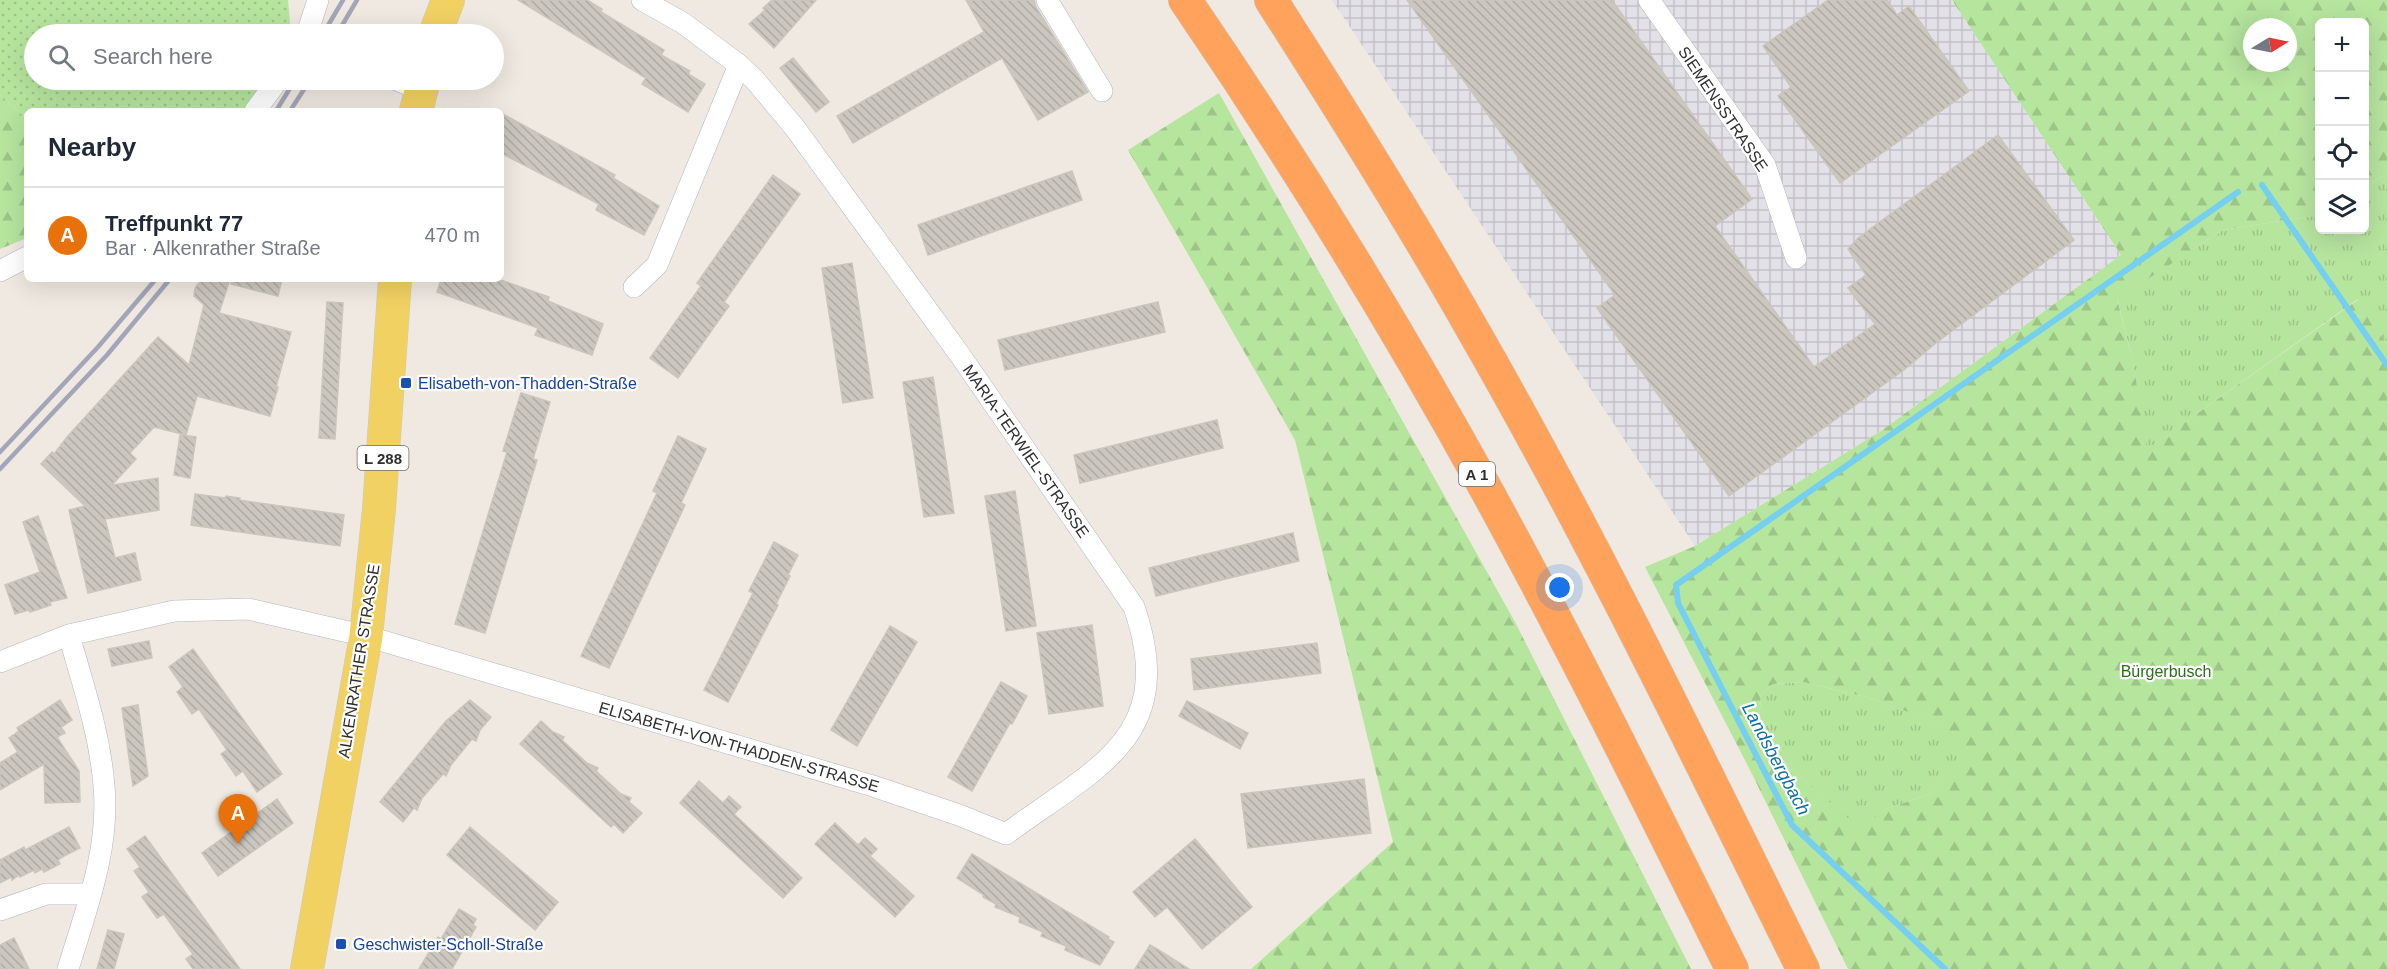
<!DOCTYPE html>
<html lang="en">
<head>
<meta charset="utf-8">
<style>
	:root { --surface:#fff; --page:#f2f2f3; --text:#1f2937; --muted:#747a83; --line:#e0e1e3; --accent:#4264fb }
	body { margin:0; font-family:Helvetica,sans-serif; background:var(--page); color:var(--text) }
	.controls { position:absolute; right:18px; top:18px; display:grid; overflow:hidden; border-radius:9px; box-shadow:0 6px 24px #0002 }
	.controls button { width:54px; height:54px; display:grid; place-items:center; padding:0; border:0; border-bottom:2px solid var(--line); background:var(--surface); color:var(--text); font:30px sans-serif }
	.compass { position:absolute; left:2243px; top:18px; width:54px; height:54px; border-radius:50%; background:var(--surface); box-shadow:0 6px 24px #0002; rotate:80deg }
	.you { position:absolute; left:1560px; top:588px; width:21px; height:21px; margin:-15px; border:4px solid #fff; border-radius:50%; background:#1a73e8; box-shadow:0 0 0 9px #1a73e833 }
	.badge { display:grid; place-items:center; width:39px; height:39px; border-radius:50%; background:var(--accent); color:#fff; font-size:20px; font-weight:700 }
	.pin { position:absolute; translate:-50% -50px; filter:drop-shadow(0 2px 3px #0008) }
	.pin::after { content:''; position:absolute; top:32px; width:21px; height:18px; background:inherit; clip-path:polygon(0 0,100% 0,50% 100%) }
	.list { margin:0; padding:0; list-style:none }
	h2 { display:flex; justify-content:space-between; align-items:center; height:78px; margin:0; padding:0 24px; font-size:26px }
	h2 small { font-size:20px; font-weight:400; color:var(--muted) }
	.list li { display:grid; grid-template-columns:39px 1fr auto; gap:18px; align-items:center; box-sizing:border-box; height:96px; padding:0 24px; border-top:2px solid var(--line) }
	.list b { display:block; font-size:22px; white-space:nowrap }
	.list p { margin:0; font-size:20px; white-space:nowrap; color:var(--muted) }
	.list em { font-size:20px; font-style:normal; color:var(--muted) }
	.icon { flex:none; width:33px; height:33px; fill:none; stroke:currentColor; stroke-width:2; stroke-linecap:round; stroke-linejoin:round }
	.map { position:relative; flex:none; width:2387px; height:969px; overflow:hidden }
	.search { position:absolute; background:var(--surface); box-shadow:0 6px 24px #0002; left:24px; top:24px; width:480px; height:66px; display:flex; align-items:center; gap:15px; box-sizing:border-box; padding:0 21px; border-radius:33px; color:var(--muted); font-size:22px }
	.panel { position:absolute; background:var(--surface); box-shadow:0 6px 24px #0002; left:24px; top:108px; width:480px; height:174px; border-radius:9px }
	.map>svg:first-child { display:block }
	.industrial { fill:url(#industrial-grid) }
	.grass { fill:url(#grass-tufts) }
	.forest { fill:url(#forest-firs); fill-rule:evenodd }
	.garden { fill:url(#garden-dots) }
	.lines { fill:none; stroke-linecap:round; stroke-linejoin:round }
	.stream { stroke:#75cff0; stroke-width:6 }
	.building { fill:url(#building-back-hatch); stroke:#cbc5ba; stroke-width:1.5 }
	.street-casing { stroke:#b4b7c1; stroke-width:22 }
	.primary-casing { stroke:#c9c9c9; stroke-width:34 }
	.highway-casing { stroke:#c9c9c9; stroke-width:34 }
	.street { stroke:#fff; stroke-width:21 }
	.primary { stroke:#f2d163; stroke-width:33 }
	.highway { stroke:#ffa35c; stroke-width:33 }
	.rail { stroke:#a3a6b8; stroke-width:4.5 }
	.transit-dot { fill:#1a4fb4; stroke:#fff; stroke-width:2 }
	.labels { text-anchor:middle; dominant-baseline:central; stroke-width:4.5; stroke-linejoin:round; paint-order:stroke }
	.shield { fill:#fff; stroke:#6d6d6d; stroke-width:1.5 }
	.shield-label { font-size:15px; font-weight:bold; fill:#2e2e2e }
	.street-label { font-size:16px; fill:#2e2e2e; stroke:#fff }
	.transit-label { font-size:16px; fill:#164399; stroke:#fff; text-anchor:start }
	.park-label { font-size:16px; fill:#2c6e1b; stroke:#fff }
	.water-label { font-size:18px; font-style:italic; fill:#0d6fa3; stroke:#fff }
</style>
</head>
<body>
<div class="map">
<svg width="2387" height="969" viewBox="0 0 2387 969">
	<defs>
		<pattern id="industrial-grid" width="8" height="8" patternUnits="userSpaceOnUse" patternTransform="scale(1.5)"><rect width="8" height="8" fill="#e3e1e8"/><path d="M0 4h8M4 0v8" fill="none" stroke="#c3c1c7"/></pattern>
		<pattern id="grass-tufts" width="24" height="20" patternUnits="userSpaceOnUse" patternTransform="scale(1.5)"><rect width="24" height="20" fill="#b6e59e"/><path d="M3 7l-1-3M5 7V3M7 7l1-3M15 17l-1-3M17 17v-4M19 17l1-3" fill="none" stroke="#9dc588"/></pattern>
		<pattern id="forest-firs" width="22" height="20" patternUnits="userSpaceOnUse" patternTransform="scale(1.5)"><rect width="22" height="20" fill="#b6e59e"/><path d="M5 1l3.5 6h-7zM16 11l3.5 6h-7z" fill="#9dc588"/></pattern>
		<pattern id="garden-dots" width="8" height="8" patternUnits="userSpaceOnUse" patternTransform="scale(1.5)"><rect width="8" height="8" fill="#b6e59e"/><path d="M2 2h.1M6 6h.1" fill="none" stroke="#9dc588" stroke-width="1.8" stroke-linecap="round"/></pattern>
		<pattern id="building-back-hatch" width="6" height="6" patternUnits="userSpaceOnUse" patternTransform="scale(1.5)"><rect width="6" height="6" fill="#cbc7bf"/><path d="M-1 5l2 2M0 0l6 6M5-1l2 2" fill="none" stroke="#afaba4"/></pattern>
	</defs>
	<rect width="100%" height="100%" fill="#efe9e1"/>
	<polygon class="industrial" points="1332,0 1952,0 2121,255 1881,431 1695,546"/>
	<g class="grass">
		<polygon points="2387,173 2387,344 2358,299 2146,450 2133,362 2117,298 2223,230 2319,215 2320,230 2364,230 2365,187"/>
		<polygon points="1803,682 1866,697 1943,724 1963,759 1930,794 1886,809 1859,829 1786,764 1759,722 1761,695 1773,684"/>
	</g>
	<g class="forest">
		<path d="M 1952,0 L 2387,0 L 2387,173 L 2365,187 L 2364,22 L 2320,22 L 2319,215 L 2223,230 L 2117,299 L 2133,362 L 2147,449 L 2359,299 L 2387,344 L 2387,969 L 1848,969 L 1750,770 L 1645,567 L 1695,546 L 1881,431 L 2121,255 ZM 2252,27 L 2288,27 L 2288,63 L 2252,63 ZM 1803,682 L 1866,697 L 1942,724 L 1962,759 L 1930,794 L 1886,809 L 1859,828 L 1786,764 L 1759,722 L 1761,695 L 1773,684 Z"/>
		<polygon points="1219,93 1515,622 1691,969 1251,969 1393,842 1295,440 1128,150"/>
		<polygon points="0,95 27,119 27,238 0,249"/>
	</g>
	<polygon class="garden" points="0,0 288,0 290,23 284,34 34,34 34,80 263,80 247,111 27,111 27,119 0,95"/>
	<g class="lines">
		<g class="stream">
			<polyline points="2262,185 2387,365"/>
			<polyline points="1945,969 1792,825 1678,603 1676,585 2238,192"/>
		</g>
	</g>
	<g class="building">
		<polygon points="518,0 587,0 602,9 601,12 664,50 661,55 690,71 688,74 705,84 688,112 642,84 646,78"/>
		<polygon points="772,0 816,0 774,48 749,24 765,10 763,8"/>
		<polygon points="966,0 1034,0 1036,7 1088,92 1038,120 1002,58 853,143 837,116 984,32"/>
		<polygon points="1407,0 1612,0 1752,199 1715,226 1814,367 1875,324 1848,288 1866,275 1848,249 1858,238 1998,135 2074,240 1936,343 1904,370 1729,496 1597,308 1615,295"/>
		<polygon points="1828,0 1887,0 1897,15 1909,6 1969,91 1840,183 1778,96 1791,87 1763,46"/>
		<polygon points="793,58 829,102 816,112 780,68"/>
		<polygon points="501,113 615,175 613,178 659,206 644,235 596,210 599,204 501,153"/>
		<polygon points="1072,171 1082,200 928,255 918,225"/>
		<polygon points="773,175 800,194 724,302 729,306 678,378 650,358 701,286 697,283"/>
		<polygon points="852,263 873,398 843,403 822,268"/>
		<polygon points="202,279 230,279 219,313 291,332 276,387 278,387 270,416 197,396 186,435 154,427 130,453 136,459 112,485 158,478 159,510 105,519 115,558 135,553 141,580 88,593 69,510 85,506 41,464 52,452 54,454 67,437 158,337 189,365 204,305 194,296 195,288"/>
		<polygon points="232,279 282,279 278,296 231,284"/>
		<polygon points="441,279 498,279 549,297 548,301 603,324 592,355 535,335 538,328 437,292"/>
		<polygon points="327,302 343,303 335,439 319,438"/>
		<polygon points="1158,302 1165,332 1005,370 998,340"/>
		<polygon points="933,377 954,513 924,517 903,382"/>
		<polygon points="521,393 550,402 533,459 537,460 485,633 455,624 507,452 503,451"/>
		<polygon points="1217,420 1223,448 1080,483 1074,455"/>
		<polygon points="180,435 196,437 190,478 174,475"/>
		<polygon points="678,436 706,449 681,503 685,505 609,668 581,656 657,493 653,491"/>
		<polygon points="1015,491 1036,626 1006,631 985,496"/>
		<polygon points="195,494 225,498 226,496 240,498 239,500 344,515 340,546 191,525"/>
		<polygon points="38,516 67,598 50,602 51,605 30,612 29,610 15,614 5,585 40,572 23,522"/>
		<polygon points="1293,533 1299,561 1156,596 1149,568"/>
		<polygon points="774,542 798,555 788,575 790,576 776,604 778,605 728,702 704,690 753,593 749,591"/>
		<polygon points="1092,625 1103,706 1049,714 1037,633"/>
		<polygon points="890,626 917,642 857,746 831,730"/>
		<polygon points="149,641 152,658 112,666 108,649"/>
		<polygon points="1317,643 1321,673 1194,690 1191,659"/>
		<polygon points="193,649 282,774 257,792 243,771 236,776 221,754 227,750 199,709 192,714 177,692 183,687 169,667"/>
		<polygon points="1001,682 1027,696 1012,724 1010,723 972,791 948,777"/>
		<polygon points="60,700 72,720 61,727 65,733 57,737 79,771 80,802 45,803 44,764 0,790 0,763 18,752 9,738 19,731 17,728"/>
		<polygon points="470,700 491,717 480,730 476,741 472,739 451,765 446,776 443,774 422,798 417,810 414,808 403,822 380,802 445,722"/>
		<polygon points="1187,701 1248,733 1240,749 1179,716"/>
		<polygon points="138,705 148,776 133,786 122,708"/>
		<polygon points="541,721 553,732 564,737 562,740 587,763 598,768 596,771 621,794 631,798 629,802 642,813 623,833 614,824 611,827 520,744"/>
		<polygon points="1364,779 1371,833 1248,848 1241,794"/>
		<polygon points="699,781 723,803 729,796 741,807 734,814 802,878 783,898 680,803"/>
		<polygon points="277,799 293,823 218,876 202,853"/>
		<polygon points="835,823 858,845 865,838 877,849 870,856 914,896 895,917 815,844"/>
		<polygon points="69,827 80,848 64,856 58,860 60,864 44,872 42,869 35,873 34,870 20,877 19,875 12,880 11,877 0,883 0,860 24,847 25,850"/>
		<polygon points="470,827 558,902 535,930 447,855"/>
		<polygon points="145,836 158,854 240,969 193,969 186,959 193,954 178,934 164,914 157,918 142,897 149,892 134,871 140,867 127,849"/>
		<polygon points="1195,839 1252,907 1202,949 1167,907 1155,917 1133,892"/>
		<polygon points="972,854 1109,937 1108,939 1114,942 1100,965 1065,950 1066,946 1041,936 1043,932 1019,922 1020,917 995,907 996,904 983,897 984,895 957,878"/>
		<polygon points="459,909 476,919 473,925 476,927 452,969 419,969 438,937 441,939"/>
		<polygon points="108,930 124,934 114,969 97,969"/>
		<polygon points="14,938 29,969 0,969 0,945"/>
		<polygon points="1150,945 1157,949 1189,969 1135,969"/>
	</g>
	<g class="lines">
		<defs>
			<g id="street">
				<polyline points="1047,0 1102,91"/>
				<polyline points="1649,0 1765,165 1796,258"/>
				<polyline points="307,34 318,0"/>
				<polyline points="397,80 421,90"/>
				<polyline points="255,111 278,80"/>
				<polyline points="0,271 27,257"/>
				<polyline points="634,287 657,265 739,65"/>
				<path d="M 0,662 L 69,635 L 174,611 L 248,609 L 366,636 L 873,786 L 959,815 L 1006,834 C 1095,768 1179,738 1134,607 L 960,355 L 795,128 L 754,79 L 739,65 L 683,23 L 642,0"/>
				<polyline points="0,910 46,894 90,894"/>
				<path d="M 68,969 C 86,910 110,848 104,786 C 100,734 83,685 69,635"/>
			</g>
			<g id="primary">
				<polyline points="435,34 448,0"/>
				<polyline points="416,111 424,80"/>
				<polyline points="307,969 366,636 379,509 395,279"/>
			</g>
			<g id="highway">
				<path d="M 1185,0 C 1293,158 1394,322 1487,491 C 1573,648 1652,808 1732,969"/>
				<path d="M 1271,0 C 1341,109 1410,219 1474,332 C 1593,539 1697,755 1803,969"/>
			</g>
		</defs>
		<use href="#street" class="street-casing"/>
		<use href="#primary" class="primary-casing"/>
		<use href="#highway" class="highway-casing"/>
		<use href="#street" class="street"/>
		<use href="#primary" class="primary"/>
		<use href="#highway" class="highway"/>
		<g class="rail">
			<polyline points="323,34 343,0"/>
			<polyline points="337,34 357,0"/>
			<polyline points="276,111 295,80"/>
			<polyline points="290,111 310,80"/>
			<polyline points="0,452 98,347 156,279"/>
			<polyline points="0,469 107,355 170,279"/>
		</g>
	</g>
	<g class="transit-dot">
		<rect x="400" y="377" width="12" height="12" rx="3"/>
		<rect x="335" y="938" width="12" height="12" rx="3"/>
	</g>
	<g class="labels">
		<g class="shield">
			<rect x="357.5" y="446" width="51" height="24" rx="4.5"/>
			<rect x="1459" y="462" width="36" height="24" rx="4.5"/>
		</g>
		<g class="shield-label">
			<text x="383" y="458">L 288</text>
			<text x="1477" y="474">A 1</text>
		</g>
		<g class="street-label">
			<text transform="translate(1723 109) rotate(56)">SIEMENSSTRASSE</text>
			<text transform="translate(1026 451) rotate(55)">MARIA-TERWIEL-STRASSE</text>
			<text transform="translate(359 661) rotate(-81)">ALKENRATHER STRASSE</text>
			<text transform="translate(739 747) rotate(16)">ELISABETH-VON-THADDEN-STRASSE</text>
		</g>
		<g class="transit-label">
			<text x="418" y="383">Elisabeth-von-Thadden-Straße</text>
			<text x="353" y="944">Geschwister-Scholl-Straße</text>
		</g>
		<g class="park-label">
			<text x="2166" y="671">Bürgerbusch</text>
		</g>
		<g class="water-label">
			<text transform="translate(1776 759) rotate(62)">Landsbergbach</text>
		</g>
	</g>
</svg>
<div class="controls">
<button>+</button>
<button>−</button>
<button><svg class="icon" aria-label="locate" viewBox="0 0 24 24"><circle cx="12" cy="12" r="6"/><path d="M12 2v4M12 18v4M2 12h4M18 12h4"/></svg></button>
<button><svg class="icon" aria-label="layers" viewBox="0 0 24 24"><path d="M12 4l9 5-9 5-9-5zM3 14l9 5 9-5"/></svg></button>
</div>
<svg class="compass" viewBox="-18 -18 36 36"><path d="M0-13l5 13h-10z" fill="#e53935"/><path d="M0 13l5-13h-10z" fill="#747a83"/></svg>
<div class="you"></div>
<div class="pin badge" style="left:238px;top:844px;background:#e8710a">A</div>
<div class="search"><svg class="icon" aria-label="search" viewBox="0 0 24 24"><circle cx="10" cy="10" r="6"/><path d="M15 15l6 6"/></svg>Search here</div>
<section class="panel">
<h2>Nearby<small></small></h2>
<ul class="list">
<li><span class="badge" style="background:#e8710a">A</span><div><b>Treffpunkt 77</b><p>Bar · Alkenrather Straße</p></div><em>470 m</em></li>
</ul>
</section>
</div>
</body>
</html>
